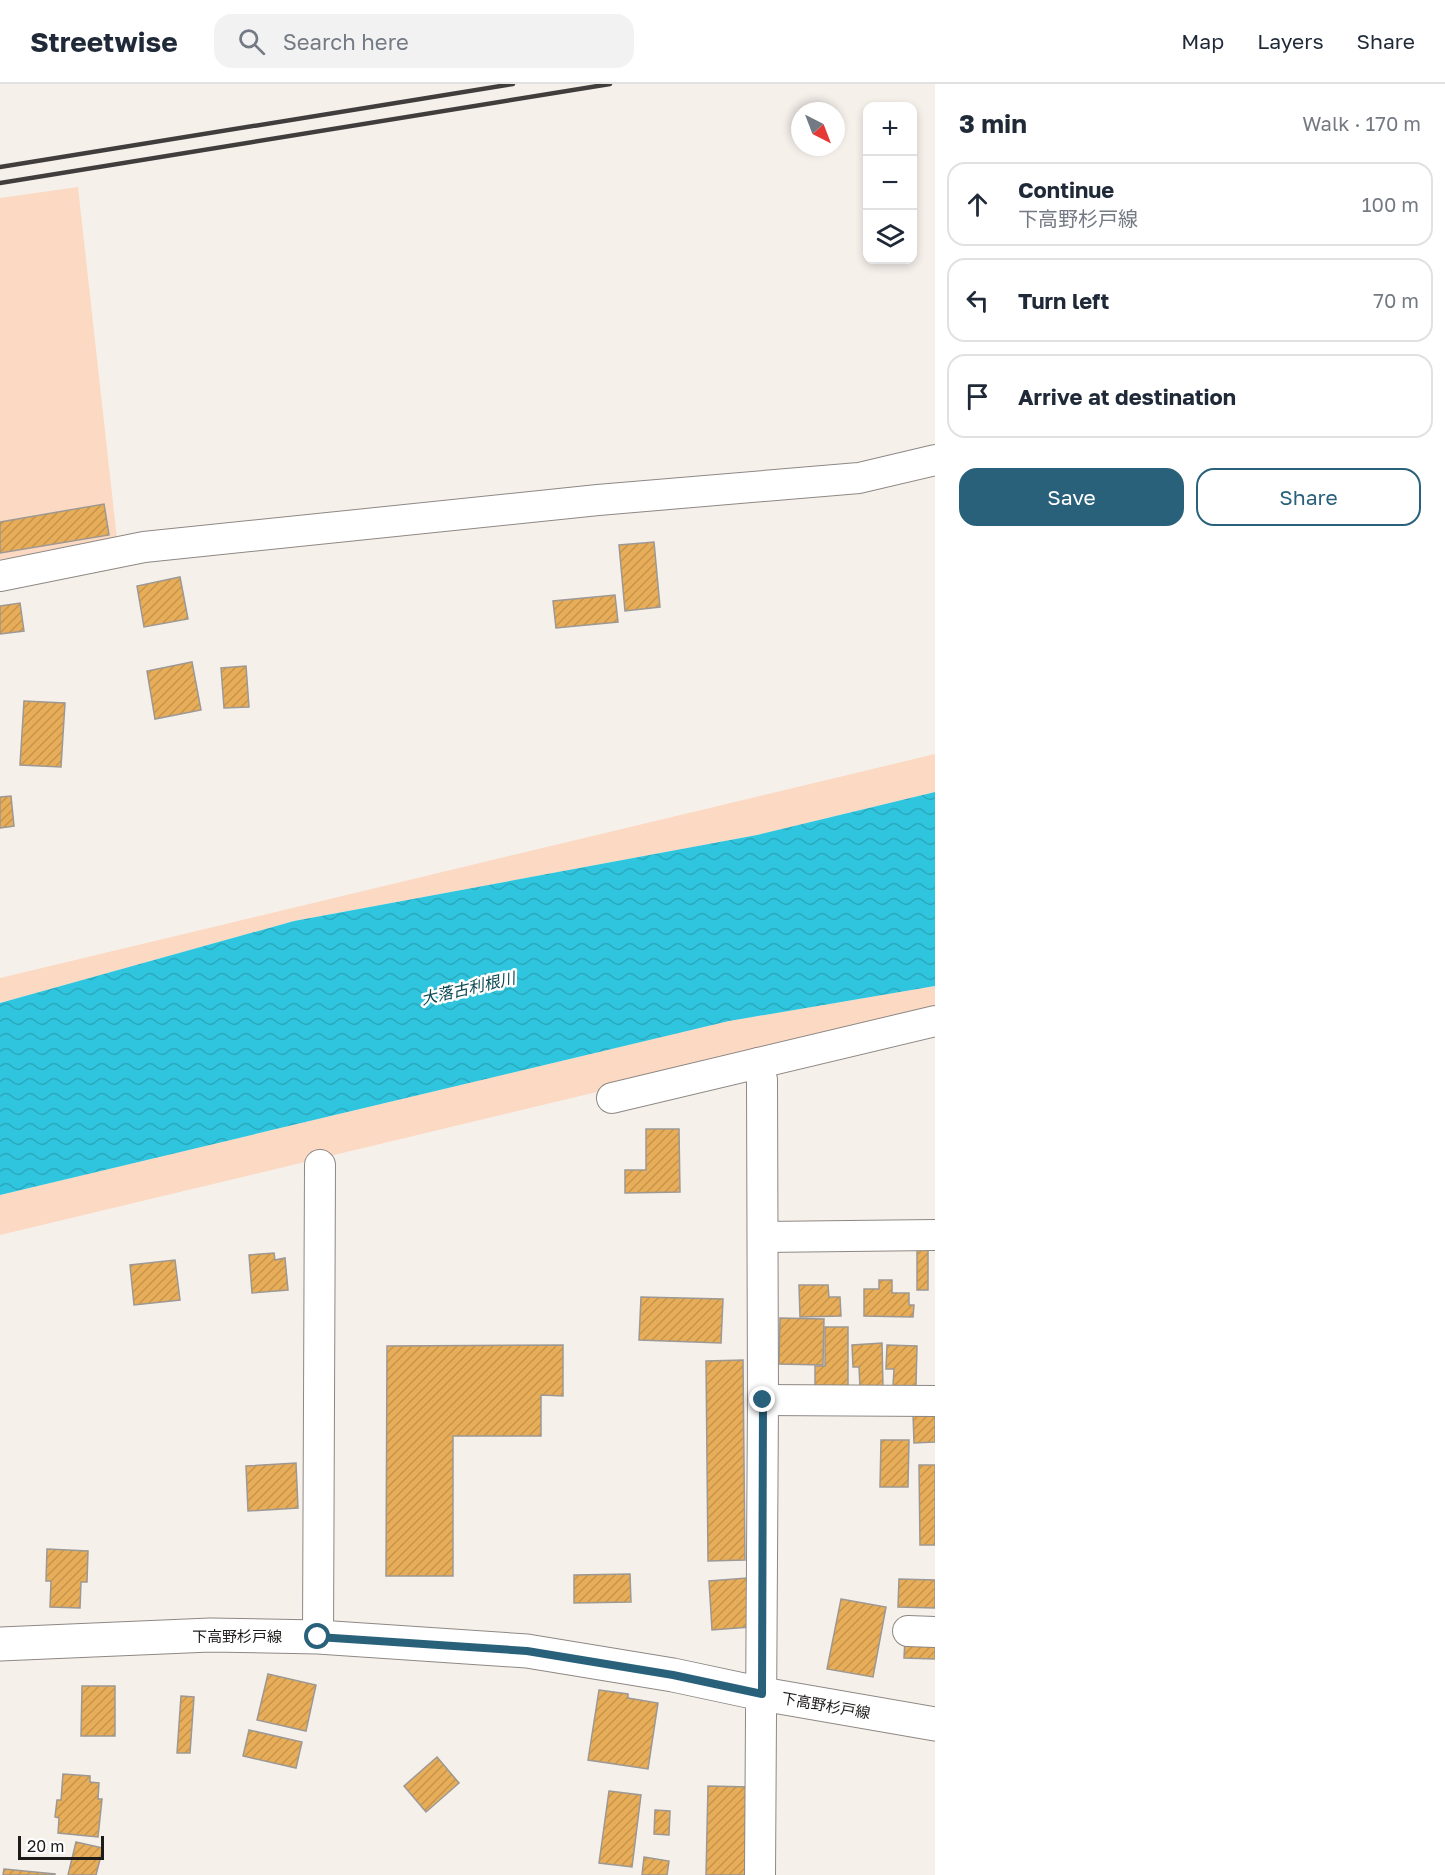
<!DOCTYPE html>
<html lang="en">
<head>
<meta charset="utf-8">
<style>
	:root { --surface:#fff; --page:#f2f2f3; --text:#1f2937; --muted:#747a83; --line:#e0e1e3; --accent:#29617b }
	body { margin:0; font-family:"Golos Text","Noto Sans JP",sans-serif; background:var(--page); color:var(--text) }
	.controls { position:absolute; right:18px; top:18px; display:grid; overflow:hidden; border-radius:12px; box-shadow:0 3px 9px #0003 }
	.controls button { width:54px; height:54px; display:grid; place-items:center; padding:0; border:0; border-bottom:2px solid var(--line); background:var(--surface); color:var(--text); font:30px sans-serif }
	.compass { position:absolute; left:791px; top:18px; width:54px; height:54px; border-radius:50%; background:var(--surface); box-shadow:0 3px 9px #0003; rotate:138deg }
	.scale { position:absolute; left:18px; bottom:15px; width:86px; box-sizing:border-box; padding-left:6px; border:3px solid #1d1b1a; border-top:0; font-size:16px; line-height:21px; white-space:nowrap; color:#1d1b1a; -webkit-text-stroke:4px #fff; paint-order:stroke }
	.stop { position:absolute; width:18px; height:18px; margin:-14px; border:4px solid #29617b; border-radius:50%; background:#fff }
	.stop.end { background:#29617b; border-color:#fff; box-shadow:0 2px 6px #0008 }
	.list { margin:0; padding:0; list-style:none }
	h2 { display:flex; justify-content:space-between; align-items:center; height:78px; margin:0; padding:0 24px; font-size:26px }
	h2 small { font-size:20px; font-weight:400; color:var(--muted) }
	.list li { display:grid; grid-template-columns:39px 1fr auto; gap:18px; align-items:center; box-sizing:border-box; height:84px; margin:0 12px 12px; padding:0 12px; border:2px solid var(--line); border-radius:18px }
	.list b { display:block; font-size:22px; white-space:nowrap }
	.list p { margin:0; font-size:20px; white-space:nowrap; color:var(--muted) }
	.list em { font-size:20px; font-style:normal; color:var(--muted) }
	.actions { display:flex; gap:12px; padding:18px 24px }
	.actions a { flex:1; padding:14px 0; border:2px solid var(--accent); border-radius:18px; text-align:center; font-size:21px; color:var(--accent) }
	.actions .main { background:var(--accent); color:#fff }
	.icon { flex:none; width:33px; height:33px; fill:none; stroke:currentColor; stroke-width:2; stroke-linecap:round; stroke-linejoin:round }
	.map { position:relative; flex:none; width:935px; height:1791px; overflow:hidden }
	header { display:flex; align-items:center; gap:36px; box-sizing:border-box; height:84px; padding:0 30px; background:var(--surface); border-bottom:2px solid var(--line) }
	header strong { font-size:28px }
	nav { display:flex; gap:33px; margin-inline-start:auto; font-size:21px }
	.search { width:420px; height:54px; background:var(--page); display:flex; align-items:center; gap:15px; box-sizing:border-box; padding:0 21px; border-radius:18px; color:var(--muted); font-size:22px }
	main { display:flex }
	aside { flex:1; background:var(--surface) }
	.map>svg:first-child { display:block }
	.grass { fill:#fbd9c2 }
	.water { fill:url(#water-waves) }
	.building { fill:url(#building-hatch); stroke:#9d9893; stroke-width:1.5 }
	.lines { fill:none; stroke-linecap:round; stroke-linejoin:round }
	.minor-casing { stroke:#8e8884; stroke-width:32 }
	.major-casing { stroke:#8e8884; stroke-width:35 }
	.minor { stroke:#fff; stroke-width:30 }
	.major { stroke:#fff; stroke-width:33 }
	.rail { stroke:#403d3c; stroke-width:4.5 }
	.route { stroke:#29617b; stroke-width:8 }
	.labels { text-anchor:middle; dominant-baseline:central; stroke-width:5; stroke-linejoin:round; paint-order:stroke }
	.street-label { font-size:15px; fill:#1d1b1a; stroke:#fff }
	.water-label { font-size:16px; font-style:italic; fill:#0a4953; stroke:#fff }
</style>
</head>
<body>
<header>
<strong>Streetwise</strong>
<div class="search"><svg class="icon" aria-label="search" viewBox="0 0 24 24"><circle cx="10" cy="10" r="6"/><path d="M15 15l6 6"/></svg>Search here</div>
<nav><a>Map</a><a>Layers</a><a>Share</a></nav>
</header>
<main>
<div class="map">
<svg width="935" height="1791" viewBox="0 0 935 1791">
	<defs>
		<pattern id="water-waves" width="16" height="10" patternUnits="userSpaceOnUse" patternTransform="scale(1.5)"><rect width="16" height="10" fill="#30c5de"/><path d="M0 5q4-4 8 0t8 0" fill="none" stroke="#2aa9be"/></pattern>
		<pattern id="building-hatch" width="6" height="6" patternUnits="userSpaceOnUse" patternTransform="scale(1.5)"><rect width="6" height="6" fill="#e7ad58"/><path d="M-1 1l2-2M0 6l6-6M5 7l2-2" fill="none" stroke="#c6944c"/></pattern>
	</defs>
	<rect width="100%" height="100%" fill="#f6f0eb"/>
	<g class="grass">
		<polygon points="78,103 117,455 0,476 0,114"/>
		<polygon points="935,670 935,708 757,751 294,837 0,919 0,894"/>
		<polygon points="935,902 935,927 0,1151 0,1111 729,937"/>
	</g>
	<polygon class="water" points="935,708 935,902 729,937 0,1111 0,919 294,837 757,751"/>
	<g class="building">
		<polygon points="104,420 109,451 0,469 0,438"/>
		<polygon points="654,458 660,523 625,527 619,461"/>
		<polygon points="180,493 188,535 144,543 137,502"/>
		<polygon points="615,511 618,538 556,544 553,517"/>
		<polygon points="20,519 24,547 0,550 0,522"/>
		<polygon points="192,578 201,626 155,635 147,587"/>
		<polygon points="246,582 249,623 224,624 221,584"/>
		<polygon points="24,617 65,619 61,683 20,681"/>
		<polygon points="11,712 14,742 0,744 0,713"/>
		<polygon points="646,1045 679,1045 680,1108 625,1109 625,1086 646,1086"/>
		<rect x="917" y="1165" width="11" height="41"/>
		<polygon points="274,1169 275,1176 285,1174 288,1206 252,1209 249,1171"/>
		<polygon points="175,1176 180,1216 134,1221 130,1181"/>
		<polygon points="879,1196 892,1196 892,1209 909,1209 909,1221 914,1221 913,1233 864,1232 864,1205 879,1205"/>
		<polygon points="799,1201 828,1201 829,1213 840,1213 841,1232 800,1233"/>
		<polygon points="641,1213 723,1215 721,1259 639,1256"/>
		<polygon points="780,1234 824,1235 823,1281 779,1280"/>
		<polygon points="825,1243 848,1243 848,1307 815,1307 815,1282 825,1282"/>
		<polygon points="882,1259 883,1302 860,1303 859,1283 853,1283 852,1261"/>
		<polygon points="563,1261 563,1312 541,1311 541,1352 453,1352 453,1492 386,1492 387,1262"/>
		<polygon points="887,1261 917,1262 916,1302 893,1302 894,1285 886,1285"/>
		<polygon points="743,1276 745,1476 708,1477 706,1277"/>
		<polygon points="935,1329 935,1358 914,1359 913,1330"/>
		<polygon points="881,1356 909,1356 908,1403 880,1403"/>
		<polygon points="296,1379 298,1424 248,1427 246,1382"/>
		<polygon points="919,1381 935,1381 935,1461 920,1461"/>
		<polygon points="47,1465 88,1467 87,1498 81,1498 80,1524 50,1523 51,1497 46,1497"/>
		<polygon points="630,1490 631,1518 574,1519 574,1491"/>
		<polygon points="747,1494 750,1543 712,1546 709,1497"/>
		<polygon points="899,1495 935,1496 935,1524 898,1523"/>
		<polygon points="841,1515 886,1523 873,1593 827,1585"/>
		<polygon points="905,1555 935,1557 935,1575 904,1574"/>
		<polygon points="268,1590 316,1601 306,1647 257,1636"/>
		<polygon points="82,1602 115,1602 115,1652 81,1652"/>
		<polygon points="599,1606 628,1610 628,1614 658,1619 648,1685 588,1676"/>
		<polygon points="181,1612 194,1613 190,1669 177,1669"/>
		<polygon points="249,1646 302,1658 296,1684 243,1672"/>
		<polygon points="437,1673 459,1699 426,1728 404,1702"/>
		<polygon points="63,1690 90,1692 90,1698 99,1699 98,1715 102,1715 98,1753 58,1749 59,1734 55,1733 57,1716 61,1716"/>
		<polygon points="708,1702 750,1703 748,1791 706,1791"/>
		<polygon points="609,1707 641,1711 632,1783 599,1779"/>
		<polygon points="655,1726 670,1727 669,1751 654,1750"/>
		<polygon points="76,1758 103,1764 96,1791 68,1791"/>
		<polygon points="644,1773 669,1777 667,1791 642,1791"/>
		<polygon points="4,1785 55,1790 55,1791 3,1791"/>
	</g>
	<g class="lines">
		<defs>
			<g id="minor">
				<polyline points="0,492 144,463 598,416 859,394 935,376"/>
				<polyline points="758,979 762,996 763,1316 760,1791"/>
				<polyline points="612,1014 935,937"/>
				<polyline points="763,1153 935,1151"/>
				<polyline points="763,1316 935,1317"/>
				<polyline points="908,1547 935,1548"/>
				<polyline points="318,1553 320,1081"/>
			</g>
			<polyline id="major" points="0,1560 210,1551 318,1553 527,1567 673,1591 762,1610 935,1640"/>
		</defs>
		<use href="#minor" class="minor-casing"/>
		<use href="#major" class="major-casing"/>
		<use href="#minor" class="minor"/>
		<use href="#major" class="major"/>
		<g class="rail">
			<polyline points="0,83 513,0"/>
			<polyline points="0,99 610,0"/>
		</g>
	</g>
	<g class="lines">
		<polyline class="route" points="318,1553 527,1567 673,1591 762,1610 763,1316"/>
	</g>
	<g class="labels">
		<g class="street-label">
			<text x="237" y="1552">下高野杉戸線</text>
			<text transform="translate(826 1621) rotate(10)">下高野杉戸線</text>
		</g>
		<g class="water-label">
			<text transform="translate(468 904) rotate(-13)">大落古利根川</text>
		</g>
	</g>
</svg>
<div class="controls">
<button>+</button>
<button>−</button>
<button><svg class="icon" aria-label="layers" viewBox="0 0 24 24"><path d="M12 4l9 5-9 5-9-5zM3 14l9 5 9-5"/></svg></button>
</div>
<svg class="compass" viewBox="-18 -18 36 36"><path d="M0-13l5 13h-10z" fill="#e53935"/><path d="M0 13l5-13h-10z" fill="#747a83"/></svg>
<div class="scale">20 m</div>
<div class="stop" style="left:318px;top:1553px"></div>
<div class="stop end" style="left:763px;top:1316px"></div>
</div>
<aside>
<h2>3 min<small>Walk · 170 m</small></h2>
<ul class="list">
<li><svg class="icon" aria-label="ahead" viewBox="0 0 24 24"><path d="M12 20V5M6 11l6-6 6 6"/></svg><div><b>Continue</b><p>下高野杉戸線</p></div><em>100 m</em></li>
<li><svg class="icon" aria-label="left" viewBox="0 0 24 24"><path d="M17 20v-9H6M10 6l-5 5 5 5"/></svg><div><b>Turn left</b></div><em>70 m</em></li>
<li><svg class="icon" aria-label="arrive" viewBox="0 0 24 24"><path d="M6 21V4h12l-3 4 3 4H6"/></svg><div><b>Arrive at destination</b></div></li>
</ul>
<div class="actions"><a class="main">Save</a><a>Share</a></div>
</aside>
</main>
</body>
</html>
